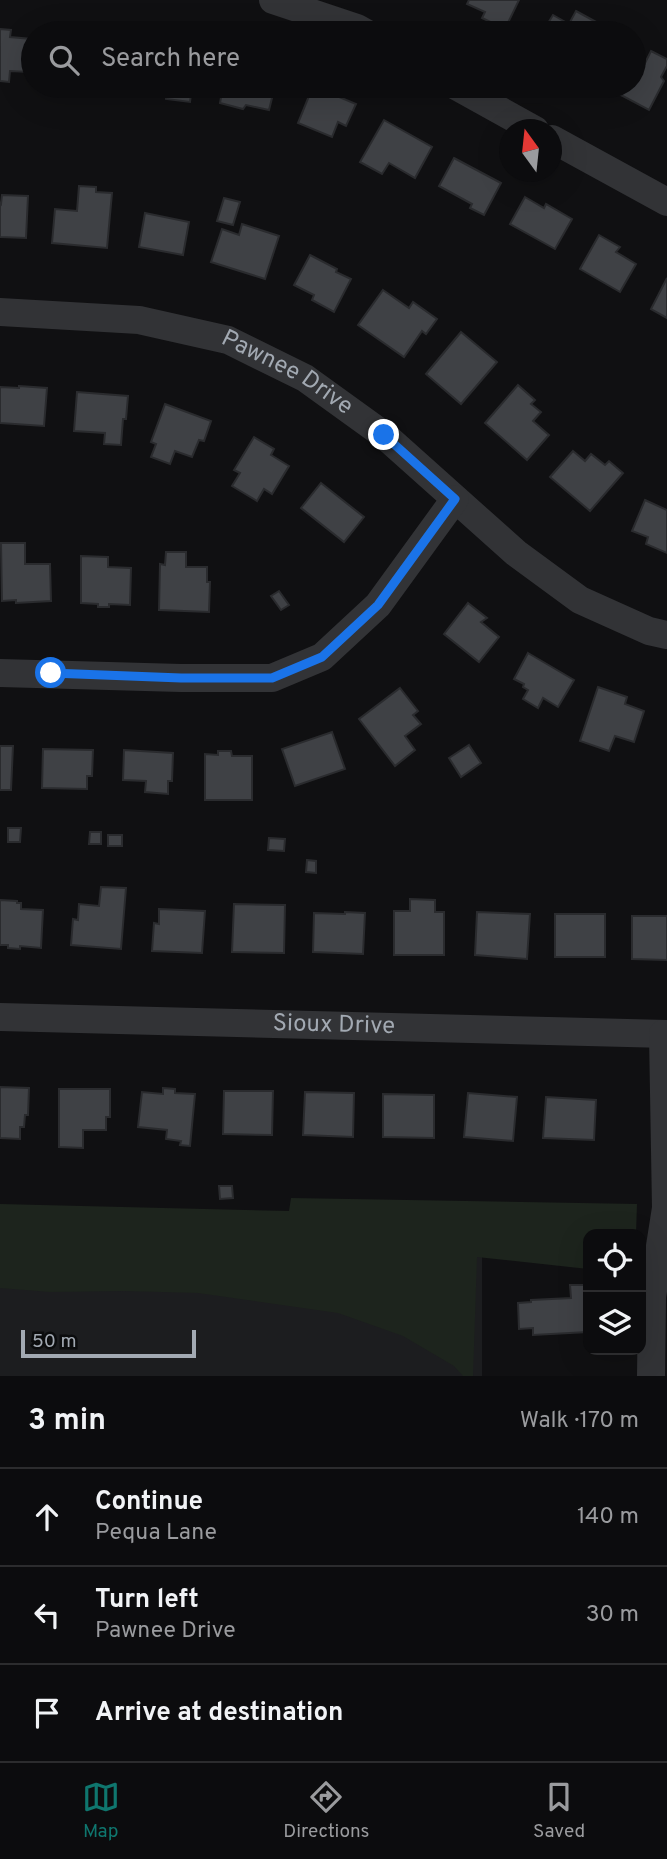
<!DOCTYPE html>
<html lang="en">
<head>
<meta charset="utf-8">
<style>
	:root { --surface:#0c0c0e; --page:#151517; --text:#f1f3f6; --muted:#9a9b9e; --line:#2c2c2e; --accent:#0f766e }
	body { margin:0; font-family:Overpass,sans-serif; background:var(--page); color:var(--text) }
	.controls { position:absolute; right:21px; bottom:21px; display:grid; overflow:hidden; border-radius:14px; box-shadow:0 7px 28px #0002 }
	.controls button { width:63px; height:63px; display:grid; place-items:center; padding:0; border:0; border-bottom:2px solid var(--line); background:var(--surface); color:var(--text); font:35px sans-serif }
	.compass { position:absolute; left:499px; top:119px; width:63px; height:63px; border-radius:50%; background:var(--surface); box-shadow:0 7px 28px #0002; rotate:345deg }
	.scale { position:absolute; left:21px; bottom:18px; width:175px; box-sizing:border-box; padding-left:7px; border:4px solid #a2a9b2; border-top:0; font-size:19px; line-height:24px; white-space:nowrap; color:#a2a9b2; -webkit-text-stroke:5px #0b0c0d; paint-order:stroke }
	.stop { position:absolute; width:21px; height:21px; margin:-16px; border:5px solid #1a73e8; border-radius:50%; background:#fff }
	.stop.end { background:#1a73e8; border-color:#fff; box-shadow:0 2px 7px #0008 }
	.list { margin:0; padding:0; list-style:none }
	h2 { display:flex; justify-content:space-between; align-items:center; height:91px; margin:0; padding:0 28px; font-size:30px }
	h2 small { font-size:23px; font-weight:400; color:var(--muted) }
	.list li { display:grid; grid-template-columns:46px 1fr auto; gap:21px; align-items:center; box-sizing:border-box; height:98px; padding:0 28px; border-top:2px solid var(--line) }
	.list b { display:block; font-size:26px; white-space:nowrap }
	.list p { margin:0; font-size:23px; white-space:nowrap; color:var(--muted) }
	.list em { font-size:23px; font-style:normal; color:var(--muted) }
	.icon { flex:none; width:38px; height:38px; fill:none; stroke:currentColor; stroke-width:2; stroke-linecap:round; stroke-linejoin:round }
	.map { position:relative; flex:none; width:667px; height:1376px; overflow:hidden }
	.search { position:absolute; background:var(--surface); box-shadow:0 7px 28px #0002; left:21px; right:21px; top:21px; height:77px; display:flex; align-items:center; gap:18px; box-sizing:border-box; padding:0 24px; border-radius:38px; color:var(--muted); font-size:26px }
	.sheet { height:385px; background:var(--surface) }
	nav { display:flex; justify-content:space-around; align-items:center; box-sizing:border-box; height:98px; border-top:2px solid var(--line); background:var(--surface); font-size:19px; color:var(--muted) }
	nav a { display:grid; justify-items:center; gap:4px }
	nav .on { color:var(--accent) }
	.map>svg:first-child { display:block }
	.built { fill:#1c1d1f }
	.green { fill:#1d241d }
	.building { fill:#3f4145; stroke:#2a2b2e; stroke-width:2 }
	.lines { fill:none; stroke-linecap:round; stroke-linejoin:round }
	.street { stroke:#323336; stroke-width:28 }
	.route { stroke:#1a73e8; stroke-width:9 }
	.labels { text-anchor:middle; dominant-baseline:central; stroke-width:5; stroke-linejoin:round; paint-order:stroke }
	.street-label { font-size:24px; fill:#a2a9b2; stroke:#0b0c0d }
</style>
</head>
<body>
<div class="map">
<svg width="667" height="1376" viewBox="0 0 667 1376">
	<rect width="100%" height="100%" fill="#101012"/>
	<polygon class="built" points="0,1243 482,1252 482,1376 0,1376"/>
	<polygon class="green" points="291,1198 637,1204 636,1234 588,1234 588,1269 477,1257 473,1376 463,1376 454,1366 403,1336 338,1313 198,1293 124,1291 50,1292 0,1288 0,1204 289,1211"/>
	<g class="building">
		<polygon points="469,0 519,0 505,29 482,18 485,12 467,4"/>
		<polygon points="576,11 598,23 592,33 542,33 553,15 569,24"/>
		<polygon points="0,29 11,30 10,37 32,39 29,72 10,71 9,82 0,81"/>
		<polygon points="651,51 667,59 667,66 661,77 664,81 649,110 604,86 634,86 634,62 643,67"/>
		<polygon points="167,86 192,86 190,102 166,99"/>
		<polygon points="223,86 275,86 269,110 246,105 243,109 220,103"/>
		<polygon points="313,86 356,104 346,126 338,122 332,137 298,123"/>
		<polygon points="384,120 432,147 415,178 389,163 382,174 360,162"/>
		<polygon points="454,158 501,183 484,215 470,208 472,204 439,186"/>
		<polygon points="79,186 96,187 96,192 112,193 107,248 52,243 55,209 77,211"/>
		<polygon points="2,195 28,196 26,238 0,237 0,203 1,204"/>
		<polygon points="525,197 544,208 546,204 572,219 555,249 510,224"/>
		<polygon points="224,198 240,202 233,225 217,221"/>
		<polygon points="145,213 189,222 183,255 139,247"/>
		<polygon points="242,224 279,236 265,279 211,262 222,229 239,235"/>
		<polygon points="599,235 620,247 616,252 636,264 620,292 580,269"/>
		<polygon points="310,255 337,269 336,272 351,279 334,312 312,300 314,295 294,285"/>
		<polygon points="667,278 667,318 651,309"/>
		<polygon points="383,290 409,308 413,302 437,319 426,334 422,331 404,357 358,325"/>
		<polygon points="461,332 497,362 461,404 426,374"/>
		<polygon points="518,385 535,400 531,404 541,412 533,421 549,435 527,460 485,423"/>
		<polygon points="19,386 47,388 44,426 0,423 0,387 19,388"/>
		<polygon points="77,392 128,396 126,419 123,419 121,445 104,444 105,433 74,431"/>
		<polygon points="165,404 211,421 204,441 199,440 192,457 175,451 170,464 151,457 156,444 151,442"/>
		<polygon points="254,437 274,449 271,455 289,466 272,494 264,489 257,501 232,486 240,473 234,470"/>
		<polygon points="573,451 585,461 591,454 605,465 609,461 623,473 590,511 550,477"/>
		<polygon points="321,483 364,517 344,542 301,508"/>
		<polygon points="645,500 667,510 667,553 646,544 648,537 632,531"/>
		<polygon points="1,543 25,543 25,564 50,564 51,601 16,603 16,600 2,601"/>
		<polygon points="166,552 186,552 186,567 207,567 207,582 210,582 209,612 159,610 160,564 165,565"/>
		<polygon points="81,556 108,557 108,567 131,568 130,605 109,604 109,607 98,607 98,604 81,603"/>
		<polygon points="279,591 289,605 281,610 271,596"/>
		<polygon points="468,603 487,618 481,622 499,637 479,662 444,634"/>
		<polygon points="528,653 574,680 558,707 543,698 538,708 523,699 528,690 523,687 524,684 514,679"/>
		<polygon points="598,687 627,697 625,704 644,711 634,742 615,736 609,751 580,741"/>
		<polygon points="400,688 418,711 413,715 421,724 405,736 415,750 395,766 359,719"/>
		<polygon points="332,732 345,769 295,786 282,749"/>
		<polygon points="469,745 481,763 461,777 449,758"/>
		<polygon points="0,746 13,746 11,790 0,790"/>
		<polygon points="43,749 93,750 92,776 87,776 87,789 42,788"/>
		<polygon points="124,750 173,753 172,781 168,781 168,794 145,792 146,781 123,780"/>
		<polygon points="218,751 231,751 232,756 252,756 252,800 205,800 205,754 218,755"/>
		<polygon points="8,828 21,828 20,842 8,842"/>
		<polygon points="90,832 101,832 101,844 89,844"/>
		<rect x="108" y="835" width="14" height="11"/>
		<polygon points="269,838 285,839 284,851 268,850"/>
		<polygon points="307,860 316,861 316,873 306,872"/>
		<polygon points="101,887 126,888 121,949 71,945 73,919 78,920 79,904 99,906"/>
		<polygon points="410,899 435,900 435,912 444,912 444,955 394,955 394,911 410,911"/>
		<polygon points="0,900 17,901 17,903 21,903 21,909 43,910 41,948 20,946 20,949 8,948 8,945 0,945"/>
		<polygon points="234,904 285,905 284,953 232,952"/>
		<polygon points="159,909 205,911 202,953 152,951 154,923 159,924"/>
		<polygon points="345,912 365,913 363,954 313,952 314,913 345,914"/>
		<polygon points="477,912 530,914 527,959 475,955"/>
		<rect x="555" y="914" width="50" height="43"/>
		<polygon points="632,916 667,916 667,960 632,959"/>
		<polygon points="0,1087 29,1088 28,1115 25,1115 24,1127 20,1127 20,1139 0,1138"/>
		<polygon points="163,1088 175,1089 175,1093 195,1094 190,1146 180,1145 181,1141 166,1139 167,1130 138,1127 142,1092 163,1094"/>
		<polygon points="59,1089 110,1089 110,1117 106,1117 106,1130 83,1130 83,1148 59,1147"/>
		<polygon points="224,1091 273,1091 272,1135 223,1134"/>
		<polygon points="305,1092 354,1093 353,1137 303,1135"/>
		<polygon points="468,1093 517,1097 513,1141 464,1137"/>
		<polygon points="383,1094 434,1095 434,1138 383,1137"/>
		<polygon points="546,1097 596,1100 594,1140 543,1138"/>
		<polygon points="219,1186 232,1186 233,1198 220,1199"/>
		<polygon points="570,1285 588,1285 588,1332 533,1335 533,1328 519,1329 518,1303 531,1302 531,1300 571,1298"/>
	</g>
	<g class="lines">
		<g class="street">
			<polyline points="273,0 357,28 366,33"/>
			<polyline points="456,86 535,130"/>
			<polyline points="552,139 667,202"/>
			<path id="s1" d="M 0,312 L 139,320 L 228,340 L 305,378 L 384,435 L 516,553 L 580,600 L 649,631 L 667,635"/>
			<polyline points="0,673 181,678 272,678 322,657 378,605 455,499"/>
			<path id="s2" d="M 0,1017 L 667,1034"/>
			<polyline points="651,1376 652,1297 666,1208 663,1034"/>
		</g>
	</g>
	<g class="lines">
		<polyline class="route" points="51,673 181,678 272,678 322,657 378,605 455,499 384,435"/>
	</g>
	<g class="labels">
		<g class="street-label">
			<text stroke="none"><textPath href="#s1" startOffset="298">Pawnee Drive</textPath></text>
			<text stroke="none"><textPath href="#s2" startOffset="334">Sioux Drive</textPath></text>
		</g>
	</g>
</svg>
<div class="controls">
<button><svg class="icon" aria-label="locate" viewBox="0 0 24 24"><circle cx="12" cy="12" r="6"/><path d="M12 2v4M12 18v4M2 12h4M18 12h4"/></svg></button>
<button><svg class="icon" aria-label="layers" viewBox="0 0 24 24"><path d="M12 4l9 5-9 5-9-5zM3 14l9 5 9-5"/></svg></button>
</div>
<svg class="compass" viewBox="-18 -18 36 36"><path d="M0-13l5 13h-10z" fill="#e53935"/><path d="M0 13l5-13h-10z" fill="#9a9b9e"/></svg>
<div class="scale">50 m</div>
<div class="stop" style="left:51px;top:673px"></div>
<div class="stop end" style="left:384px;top:435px"></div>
<div class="search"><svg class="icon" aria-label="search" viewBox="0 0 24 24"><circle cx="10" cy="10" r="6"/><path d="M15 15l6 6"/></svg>Search here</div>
</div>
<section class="sheet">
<h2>3 min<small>Walk · 170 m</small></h2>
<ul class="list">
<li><svg class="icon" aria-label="ahead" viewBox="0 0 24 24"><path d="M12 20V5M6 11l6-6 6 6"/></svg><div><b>Continue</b><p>Pequa Lane</p></div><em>140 m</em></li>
<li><svg class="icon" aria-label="left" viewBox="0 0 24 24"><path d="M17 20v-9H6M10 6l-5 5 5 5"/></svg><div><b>Turn left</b><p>Pawnee Drive</p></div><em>30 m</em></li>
<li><svg class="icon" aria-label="arrive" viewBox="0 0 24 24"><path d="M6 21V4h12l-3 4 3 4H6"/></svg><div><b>Arrive at destination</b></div></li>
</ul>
</section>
<nav>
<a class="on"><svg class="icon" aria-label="map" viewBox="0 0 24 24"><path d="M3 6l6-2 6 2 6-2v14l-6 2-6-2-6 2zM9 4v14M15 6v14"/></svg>Map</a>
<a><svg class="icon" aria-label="directions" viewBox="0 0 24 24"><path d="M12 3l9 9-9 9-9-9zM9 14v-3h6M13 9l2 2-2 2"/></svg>Directions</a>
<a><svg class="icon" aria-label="saved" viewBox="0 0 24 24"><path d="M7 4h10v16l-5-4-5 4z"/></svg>Saved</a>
</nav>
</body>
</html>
